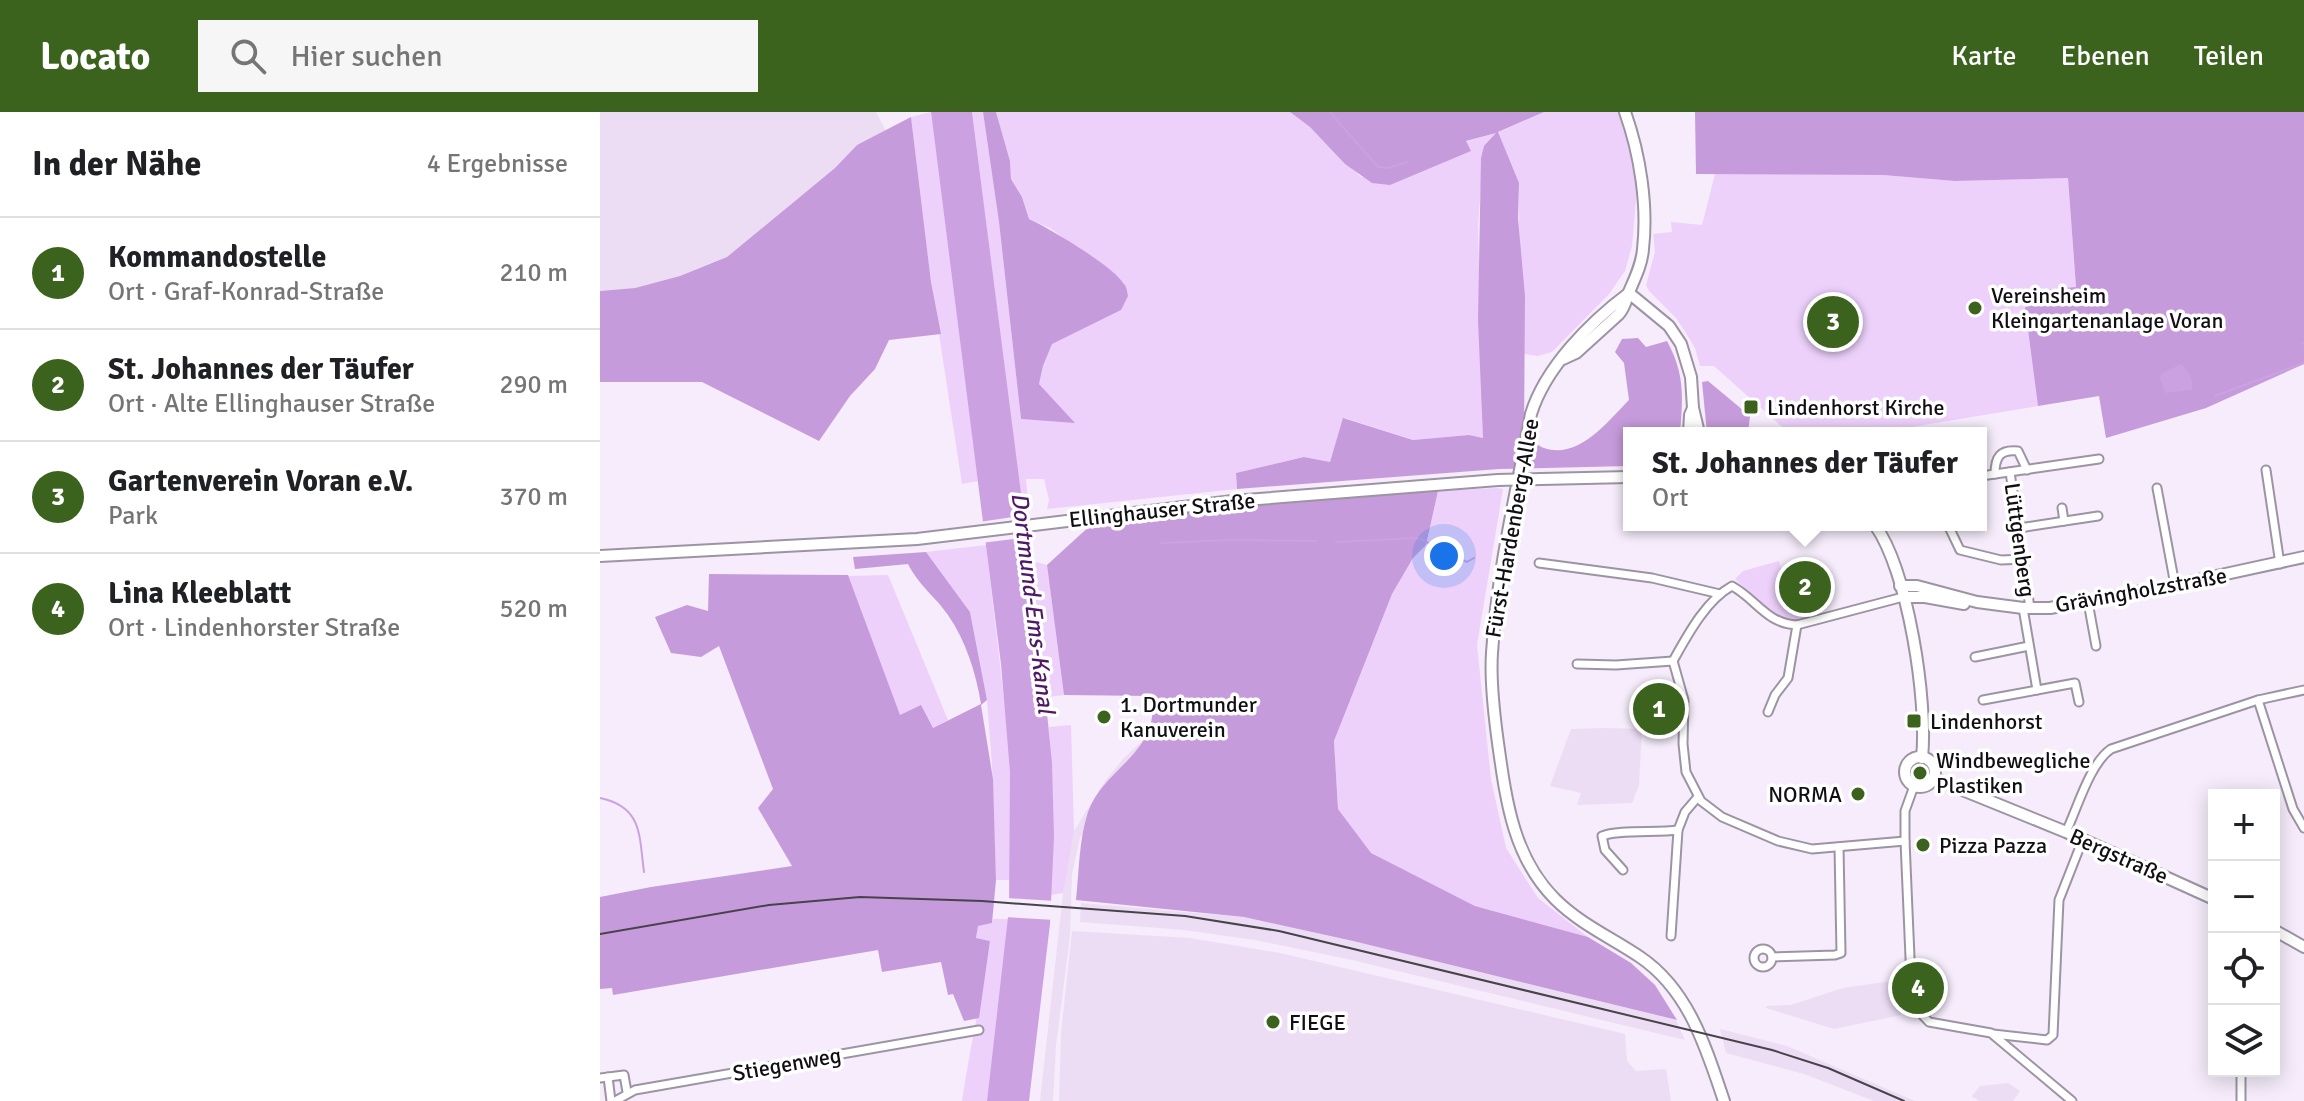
<!DOCTYPE html>
<html lang="de">
<head>
<meta charset="utf-8">
<style>
	:root { --surface:#fff; --page:#f6f6f6; --text:#202124; --muted:#757577; --line:#e0e0e0; --accent:#3b631d }
	body { margin:0; font-family:Signika,sans-serif; background:var(--page); color:var(--text) }
	.controls { position:absolute; right:24px; bottom:24px; display:grid; overflow:hidden; border-radius:0px; box-shadow:0 4px 20px #0003 }
	.controls button { width:72px; height:72px; display:grid; place-items:center; padding:0; border:0; border-bottom:2px solid var(--line); background:var(--surface); color:var(--text); font:40px sans-serif }
	.you { position:absolute; left:844px; top:444px; width:28px; height:28px; margin:-20px; border:6px solid #fff; border-radius:50%; background:#1a73e8; box-shadow:0 0 0 12px #1a73e833 }
	.badge { display:grid; place-items:center; width:52px; height:52px; border-radius:50%; background:var(--accent); color:#fff; font-size:26px; font-weight:700 }
	.pin { position:absolute; translate:-50% -50%; border:4px solid #fff; box-shadow:0 2px 8px #0006 }
	.popup { position:absolute; left:1023px; top:315px; width:364px; height:104px; box-sizing:border-box; display:grid; place-content:center; border-radius:0px; background:var(--surface); filter:drop-shadow(0 2px 6px #0005); font-size:26px; white-space:nowrap; color:var(--muted) }
	.popup b { font-size:30px; color:var(--text) }
	.popup::after { content:''; position:absolute; left:50%; top:100%; margin-left:-16px; border:16px solid transparent; border-top-color:var(--surface) }
	.list { margin:0; padding:0; list-style:none }
	h2 { display:flex; justify-content:space-between; align-items:center; height:104px; margin:0; padding:0 32px; font-size:34px }
	h2 small { font-size:26px; font-weight:400; color:var(--muted) }
	.list li { display:grid; grid-template-columns:52px 1fr auto; gap:24px; align-items:center; box-sizing:border-box; height:112px; padding:0 32px; border-top:2px solid var(--line) }
	.list b { display:block; font-size:30px; white-space:nowrap }
	.list p { margin:0; font-size:26px; white-space:nowrap; color:var(--muted) }
	.list em { font-size:26px; font-style:normal; color:var(--muted) }
	.icon { flex:none; width:44px; height:44px; fill:none; stroke:currentColor; stroke-width:2; stroke-linecap:round; stroke-linejoin:round }
	.map { position:relative; flex:none; width:1704px; height:989px; overflow:hidden }
	header { display:flex; align-items:center; gap:48px; box-sizing:border-box; height:112px; padding:0 40px; background:var(--accent); color:#fff }
	header strong { font-size:38px }
	nav { display:flex; gap:44px; margin-inline-start:auto; font-size:28px }
	.search { width:560px; height:72px; background:var(--page); display:flex; align-items:center; gap:20px; box-sizing:border-box; padding:0 28px; border-radius:0px; color:var(--muted); font-size:30px }
	main { display:flex }
	aside { flex:1; background:var(--surface) }
	.map>svg:first-child { display:block }
	.built { fill:#ecddf4 }
	.green { fill:#edd1fb }
	.forest { fill:#c69bdb }
	.water { fill:#cca1e1 }
	.pier { fill:#f6ecfb }
	.lines { fill:none; stroke-linecap:round; stroke-linejoin:round }
	.stream { stroke:#cca1e1; stroke-width:2 }
	.street-casing { stroke:#9d94a3; stroke-width:11 }
	.secondary-casing { stroke:#9d94a3; stroke-width:14 }
	.street { stroke:#fff; stroke-width:7 }
	.secondary { stroke:#fff; stroke-width:10 }
	.rail { stroke:#48434b; stroke-width:2 }
	.secondary-bridge-casing { stroke:#9d94a3; stroke-width:14; stroke-linecap:butt }
	.secondary-bridge { stroke:#fff; stroke-width:10 }
	.poi-dot { fill:#3b631d; stroke:#fff; stroke-width:3 }
	.labels { text-anchor:middle; dominant-baseline:central; stroke-width:7; stroke-linejoin:round; paint-order:stroke }
	.poi-label { font-size:22px; fill:#120f14; stroke:#fff; text-anchor:start }
	.street-label { font-size:22px; fill:#120f14; stroke:#fff }
	.water-label { font-size:24px; font-style:italic; fill:#4f1965; stroke:#fff }
</style>
</head>
<body>
<header>
<strong>Locato</strong>
<div class="search"><svg class="icon" aria-label="search" viewBox="0 0 24 24"><circle cx="10" cy="10" r="6"/><path d="M15 15l6 6"/></svg>Hier suchen</div>
<nav><a>Karte</a><a>Ebenen</a><a>Teilen</a></nav>
</header>
<main>
<aside>
<h2>In der Nähe<small>4 Ergebnisse</small></h2>
<ul class="list">
<li><span class="badge">1</span><div><b>Kommandostelle</b><p>Ort · Graf-Konrad-Straße</p></div><em>210 m</em></li>
<li><span class="badge">2</span><div><b>St. Johannes der Täufer</b><p>Ort · Alte Ellinghauser Straße</p></div><em>290 m</em></li>
<li><span class="badge">3</span><div><b>Gartenverein Voran e.V.</b><p>Park</p></div><em>370 m</em></li>
<li><span class="badge">4</span><div><b>Lina Kleeblatt</b><p>Ort · Lindenhorster Straße</p></div><em>520 m</em></li>
</ul>
</aside>
<div class="map">
<svg width="1704" height="989" viewBox="0 0 1704 989">
	<rect width="100%" height="100%" fill="#f6ecfb"/>
	<g class="built">
		<polygon points="0,0 276,0 286,19 257,33 235,56 127,145 80,164 35,176 0,179"/>
		<polygon points="562,611 500,689 480,726 472,762 470,824 456,934 453,989 440,989 465,764 474,719 505,669 524,646"/>
		<polygon points="1004,616 1042,617 1039,673 1032,691 977,693 981,681 950,674 971,617"/>
		<polygon points="481,791 644,805 753,829 1076,908 1085,928 752,848 655,828 584,818 480,810"/>
		<polygon points="472,819 590,826 680,841 1025,922 1027,949 1036,959 1066,957 1071,989 459,989 461,921"/>
		<polygon points="1299,868 1301,903 1234,917 1166,896 1166,894 1191,893 1243,876"/>
		<polygon points="1120,917 1187,934 1315,989 1274,989 1204,962 1126,941"/>
		<polygon points="1408,971 1420,979 1413,989 1379,989 1372,984 1380,974"/>
	</g>
	<g class="green">
		<polygon points="331,0 378,369 362,372 331,170 311,5"/>
		<path d="M 372,0 L 383,0 L 399,110 L 421,307 L 473,310 L 439,272 L 443,254 L 452,231 L 521,198 L 524,171 L 450,116 L 429,107 L 422,85 L 411,67 L 410,49 L 396,0 L 690,0 L 710,15 L 761,65 L 870,39 L 865,30 L 899,20 L 944,0 L 1025,0 L 1039,55 L 1032,134 L 1025,159 L 1009,182 L 952,240 L 938,244 L 924,242 C 925,185 917,128 919,71 L 884,34 L 878,113 L 883,326 L 869,323 L 814,328 L 744,306 L 730,350 L 704,345 L 636,361 L 637,377 L 447,397 L 449,388 L 444,367 L 426,367 L 429,399 L 423,400 Z"/>
		<polygon points="1115,62 1283,63 1355,69 1468,66 1476,176 1423,181 1438,294 1275,321 1189,321 1114,254 1100,254 1095,236 1086,221 1076,206 1049,179 1046,173 1055,140 1053,122 1072,120 1071,110 1102,113"/>
		<polygon points="897,376 903,377 877,533 891,667 906,736 938,786 988,825 875,794 770,741 738,697 734,629 792,482 813,446 826,433 838,379"/>
		<polygon points="386,433 409,630 412,692 411,768 396,768 392,653 387,588 370,500 326,440"/>
		<polygon points="429,448 447,453 464,583 446,585"/>
		<polygon points="1179,449 1183,463 1184,486 1220,485 1221,500 1197,509 1176,504 1135,467 1143,459"/>
		<polygon points="288,463 348,608 333,616 300,604 248,464"/>
		<polygon points="471,613 474,719 463,781 451,783 453,691 449,615"/>
		<path d="M 393,807 L 408,807 L 387,989 L 362,989 C 370,935 382,883 390,829 L 376,826 L 378,813 L 392,811 Z"/>
	</g>
	<g class="forest">
		<path d="M 383,0 L 396,0 L 410,49 L 411,67 L 422,85 L 429,107 C 449,116 513,154 524,172 C 527,175 527,180 528,184 L 521,198 L 452,232 L 443,254 L 439,272 L 475,311 L 421,307 L 399,110 Z"/>
		<path d="M 690,0 L 944,0 L 898,20 L 919,71 L 918,106 L 925,184 L 924,320 C 930,325 937,334 944,336 C 979,348 1008,309 1029,288 L 1024,251 L 1015,240 L 1022,227 L 1038,226 L 1046,235 L 1067,229 C 1085,262 1083,285 1080,321 L 1029,321 L 1029,354 L 899,357 L 637,377 L 636,361 L 704,345 L 730,350 L 743,306 L 813,328 L 869,323 L 883,326 L 878,208 L 881,46 L 884,34 L 896,21 L 866,29 L 871,39 L 790,73 L 772,71 L 745,52 L 710,15 Z"/>
		<polygon points="1095,0 1704,0 1704,252 1606,296 1506,326 1499,284 1438,294 1423,180 1476,175 1468,66 1355,69 1283,63 1096,62"/>
		<polygon points="311,5 331,170 341,222 289,228 275,257 250,284 219,329 102,270 0,270 0,179 35,176 80,164 127,145 235,56 257,33"/>
		<polygon points="1108,269 1150,304 1148,321 1107,321 1102,270"/>
		<path d="M 813,379 L 838,379 L 826,433 L 813,446 L 792,482 L 734,629 L 738,697 L 771,741 L 875,794 L 988,825 L 1031,851 L 1055,873 L 1077,908 L 753,829 L 644,805 L 476,788 C 479,760 479,727 488,700 C 504,655 560,642 552,584 L 464,583 L 447,453 L 493,411 L 639,394 Z"/>
		<path d="M 326,440 L 370,500 L 387,588 L 381,593 L 393,667 L 396,768 L 392,811 L 378,814 L 376,826 L 390,829 L 379,906 L 364,909 L 353,882 L 348,883 L 341,850 L 282,860 L 278,838 L 13,883 L 12,876 L 0,877 L 0,785 L 51,775 L 192,754 L 158,696 L 173,677 L 119,534 L 101,545 L 71,541 L 55,505 L 87,493 L 108,499 L 109,462 L 248,463 L 300,603 L 321,593 L 333,616 L 381,592 C 376,561 366,529 348,503 C 334,483 320,475 308,452 L 255,457 L 253,445 Z"/>
	</g>
	<g class="water">
		<polygon points="331,0 372,0 439,521 452,651 454,725 450,812 429,989 387,989 409,796 410,660 401,552"/>
		<path d="M 1581,252 C 1588,257 1594,269 1592,278 L 1565,281 L 1560,267 L 1561,262 Z"/>
	</g>
	<g class="pier">
		<polygon points="427,403 430,425 381,431 379,410"/>
		<polygon points="406,786 455,789 455,808 404,805"/>
	</g>
	<g class="lines">
		<g class="stream">
			<polyline points="730,0 778,55 788,56 807,50"/>
			<polyline points="1702,232 1704,231"/>
			<polyline points="1615,284 1704,251"/>
			<polyline points="736,430 818,426 867,450 874,446"/>
			<polyline points="561,431 627,428 716,429"/>
			<path d="M 0,686 C 43,695 39,724 44,760"/>
		</g>
		<defs>
			<g id="street">
				<polyline points="1666,358 1680,452"/>
				<polyline points="1410,360 1430,496"/>
				<path d="M 1395,362 C 1395,345 1400,337 1418,339 L 1427,358"/>
				<polyline points="1381,364 1499,347"/>
				<polyline points="1557,376 1575,473"/>
				<polyline points="1462,396 1464,409"/>
				<polyline points="1348,413 1360,438 1401,448 1424,447"/>
				<polyline points="1419,416 1498,404"/>
				<polyline points="939,451 1052,466 1120,482"/>
				<path d="M 1303,485 L 1197,513 C 1167,512 1156,487 1132,474 C 1106,488 1087,524 1073,549 L 1084,588 L 1083,632 L 1086,660 L 1101,689 L 1122,705 L 1178,729 L 1212,737 L 1305,729"/>
				<polyline points="1488,490 1496,534"/>
				<polyline points="1423,496 1437,578"/>
				<polyline points="1375,545 1429,534"/>
				<polyline points="977,552 1016,553 1073,549"/>
				<polyline points="1383,588 1475,571 1479,590"/>
				<polyline points="1658,588 1693,697 1704,716"/>
				<polyline points="1168,600 1175,583 1188,566 1197,513"/>
				<polyline points="1314,674 1305,699 1305,729 1312,892 1329,910 1391,921 1472,989"/>
				<path d="M 1466,720 C 1477,697 1490,651 1511,637 L 1658,588 L 1704,578"/>
				<path d="M 1023,758 L 1005,738 L 1002,724 C 1018,717 1057,721 1078,718"/>
				<polyline points="1071,824 1078,718 1085,700 1097,686"/>
				<circle cx="1163" cy="846" r="9"/>
				<polyline points="1172,845 1235,843 1241,841 1239,735"/>
				<polyline points="1393,922 1447,928 1453,923 1459,788 1483,727"/>
				<polyline points="1641,959 1641,989"/>
				<polyline points="8,965 11,989"/>
				<polyline points="0,966 24,963 27,980"/>
				<polyline points="15,989 35,978 379,918"/>
			</g>
			<g id="secondary">
				<path d="M 1029,181 C 990,210 945,256 931,302 C 916,381 897,461 892,541 C 890,570 894,602 898,631 C 906,688 913,745 955,787 C 980,812 1012,826 1040,845 C 1089,878 1106,936 1124,989"/>
				<polyline points="1029,181 1069,214 1081,232 1091,265 1093,296 1099,321"/>
				<path d="M 963,247 L 976,241 L 1019,202 C 1025,195 1026,188 1029,180 C 1035,166 1042,152 1043,137 C 1048,93 1040,42 1025,0"/>
				<polyline points="1089,321 1090,303 1093,296"/>
				<polyline points="941,367 1029,365"/>
				<path d="M 1275,413 C 1308,459 1328,589 1322,646"/>
				<polyline points="0,444 317,427 633,389 898,368"/>
				<polyline points="1300,474 1317,474 1377,490 1423,496 1450,496 1575,473 1704,445"/>
				<polyline points="1303,485 1325,485 1364,492"/>
				<circle cx="1320" cy="660" r="15"/>
				<polyline points="1333,666 1466,720 1614,787"/>
				<polyline points="1674,818 1704,835"/>
			</g>
		</defs>
		<use href="#street" class="street-casing"/>
		<use href="#secondary" class="secondary-casing"/>
		<use href="#street" class="street"/>
		<use href="#secondary" class="secondary"/>
		<polyline class="rail" points="0,822 169,793 260,785 382,789 585,804 679,819 1172,938 1228,956 1304,989"/>
		<defs>
			<polyline id="secondary-bridge" points="898,368 941,367"/>
		</defs>
		<use href="#secondary-bridge" class="secondary-bridge-casing"/>
		<use href="#secondary-bridge" class="secondary-bridge"/>
	</g>
	<g class="poi-dot">
		<circle cx="1375" cy="196" r="8"/>
		<rect x="1143" y="287" width="16" height="16" rx="4"/>
		<circle cx="504" cy="605" r="8"/>
		<rect x="1306" y="601" width="16" height="16" rx="4"/>
		<circle cx="1320" cy="661" r="8"/>
		<circle cx="1258" cy="682" r="8"/>
		<circle cx="1323" cy="733" r="8"/>
		<circle cx="673" cy="910" r="8"/>
	</g>
	<g class="labels">
		<g class="poi-label">
			<text x="1391" y="183">Vereinsheim<tspan x="1391" dy="25">Kleingartenanlage Voran</tspan></text>
			<text x="1167" y="295">Lindenhorst Kirche</text>
			<text x="520" y="592">1. Dortmunder<tspan x="520" dy="25">Kanuverein</tspan></text>
			<text x="1330" y="609">Lindenhorst</text>
			<text x="1336" y="648">Windbewegliche<tspan x="1336" dy="25">Plastiken</tspan></text>
			<text x="1242" y="682" text-anchor="end">NORMA</text>
			<text x="1339" y="733">Pizza Pazza</text>
			<text x="689" y="910">FIEGE</text>
		</g>
		<g class="street-label">
			<text transform="translate(562 398) rotate(-6)">Ellinghauser Straße</text>
			<text transform="translate(912 416) rotate(-80)">Fürst-Hardenberg-Allee</text>
			<text transform="translate(1420 428) rotate(82)">Lüttgenberg</text>
			<text transform="translate(1541 478) rotate(-10)">Grävingholzstraße</text>
			<text transform="translate(1519 744) rotate(24)">Bergstraße</text>
			<text transform="translate(187 952) rotate(-10)">Stiegenweg</text>
		</g>
		<g class="water-label">
			<text transform="translate(433 491) rotate(83)">Dortmund-Ems-Kanal</text>
		</g>
	</g>
</svg>
<div class="controls">
<button>+</button>
<button>−</button>
<button><svg class="icon" aria-label="locate" viewBox="0 0 24 24"><circle cx="12" cy="12" r="6"/><path d="M12 2v4M12 18v4M2 12h4M18 12h4"/></svg></button>
<button><svg class="icon" aria-label="layers" viewBox="0 0 24 24"><path d="M12 4l9 5-9 5-9-5zM3 14l9 5 9-5"/></svg></button>
</div>
<div class="you"></div>
<div class="pin badge" style="left:1059px;top:597px">1</div>
<div class="pin badge" style="left:1205px;top:475px">2</div>
<div class="popup"><b>St. Johannes der Täufer</b>Ort</div>
<div class="pin badge" style="left:1233px;top:210px">3</div>
<div class="pin badge" style="left:1318px;top:876px">4</div>
</div>
</main>
</body>
</html>
